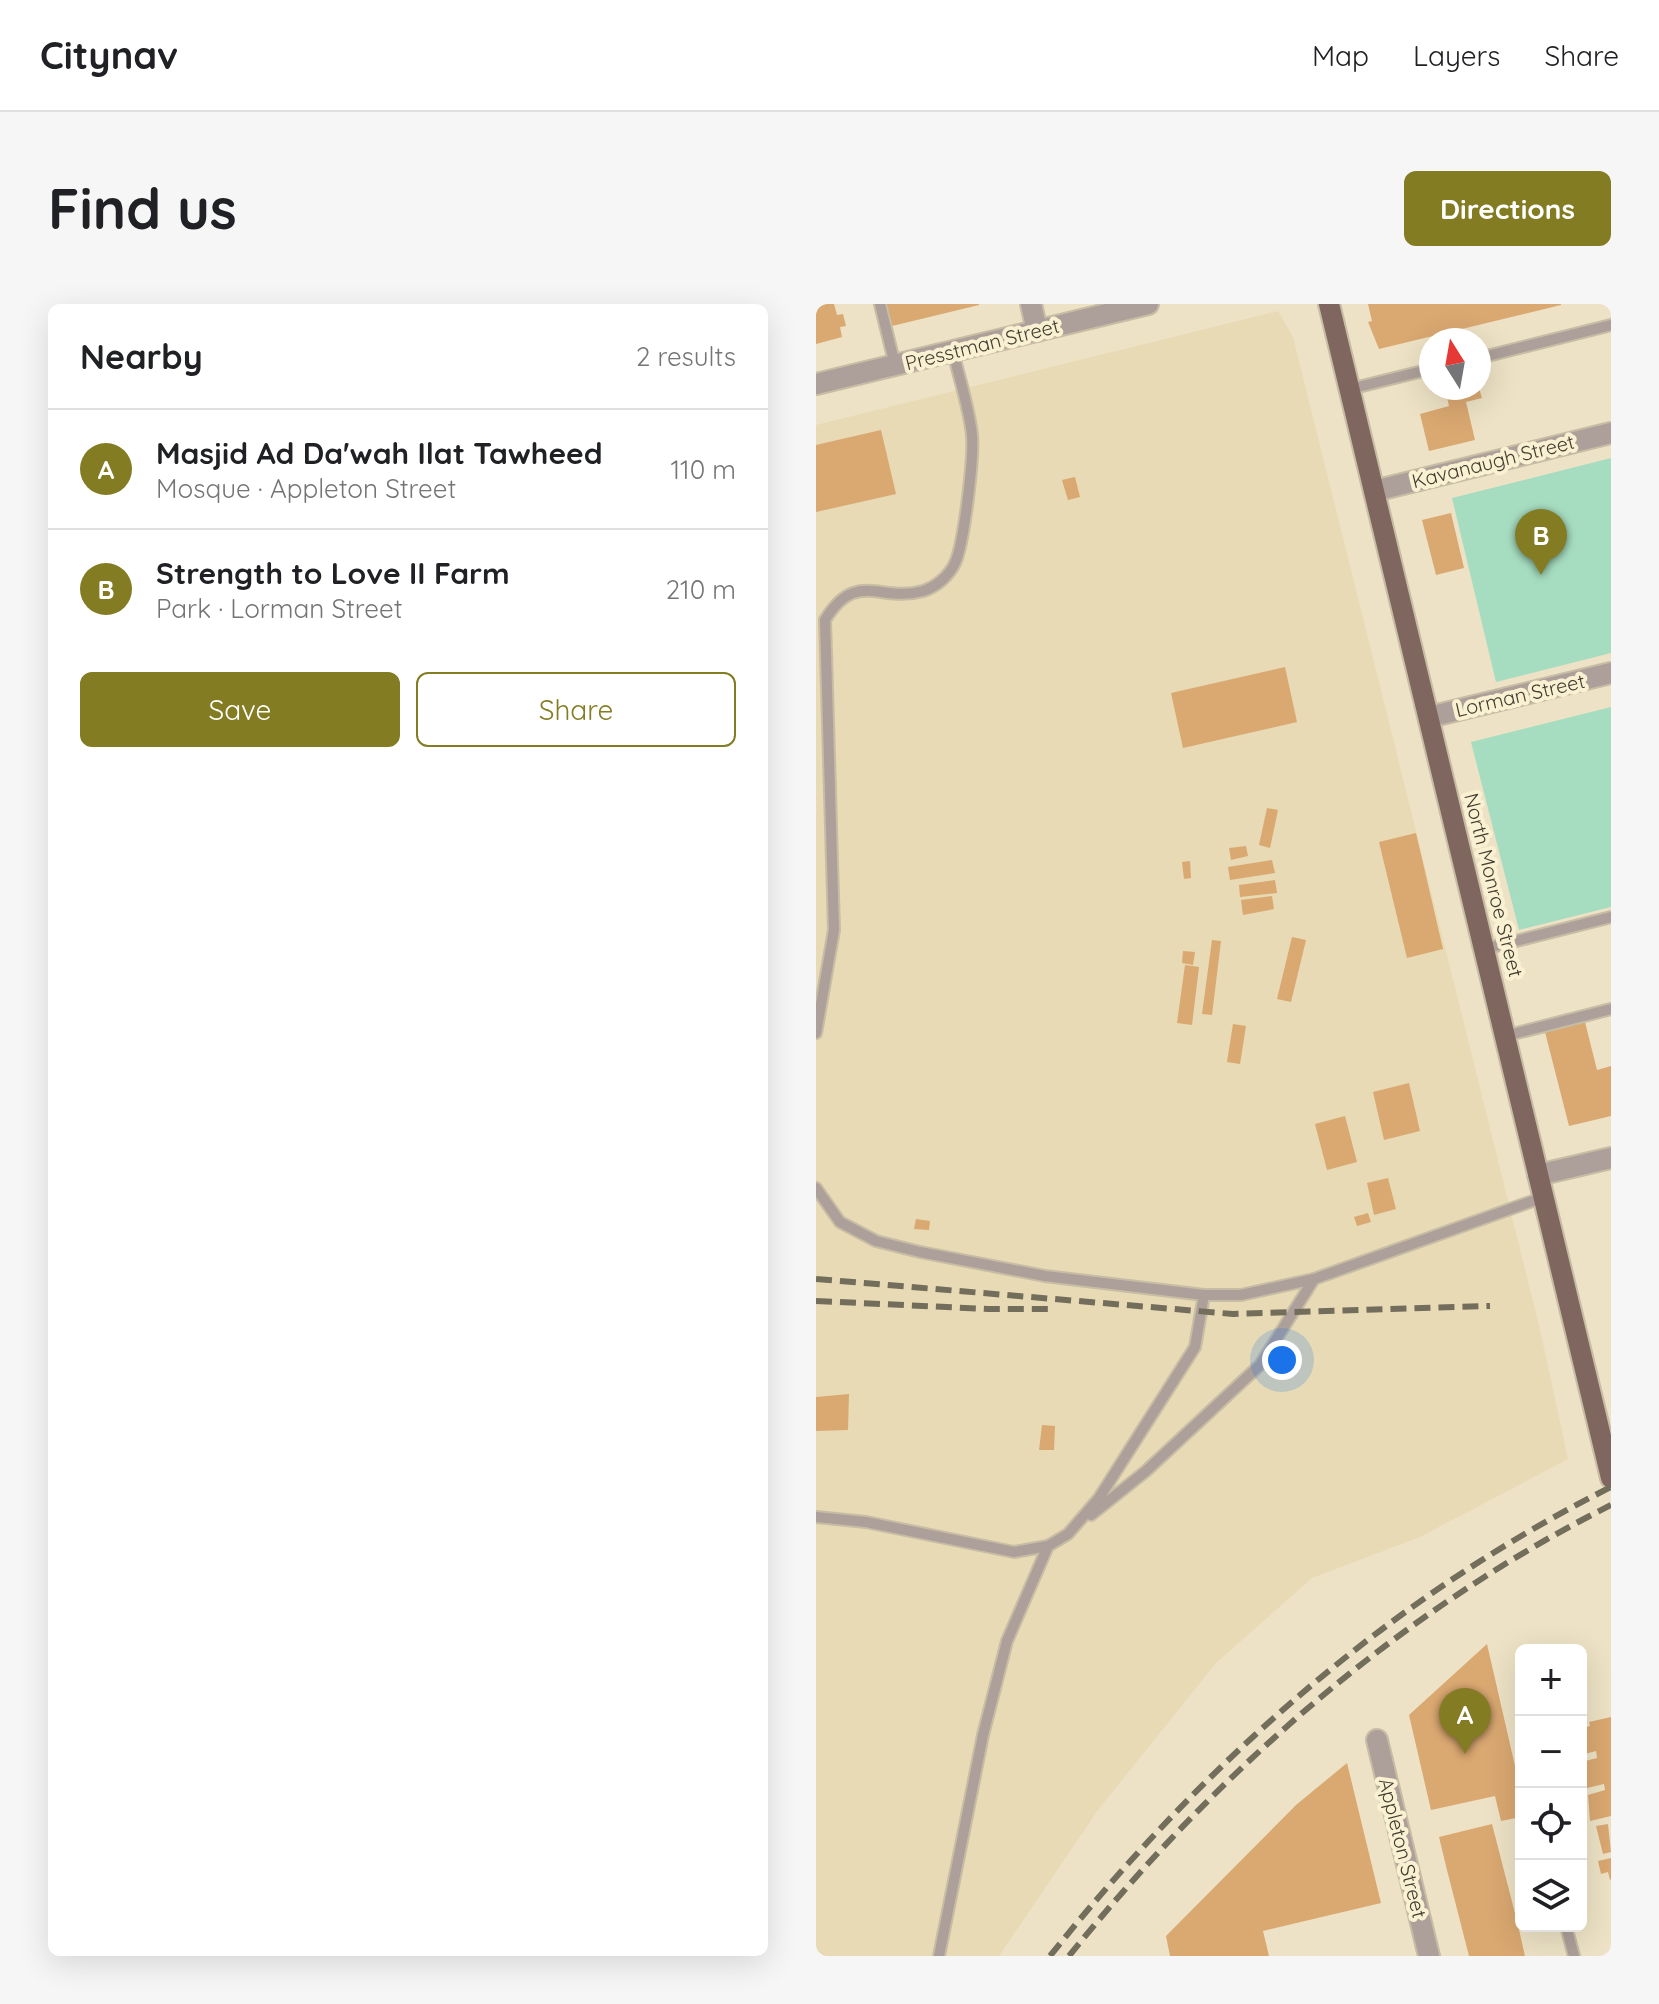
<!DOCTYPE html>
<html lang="en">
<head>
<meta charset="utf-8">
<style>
	:root { --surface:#fff; --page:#f6f6f6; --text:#202124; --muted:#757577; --line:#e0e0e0; --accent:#837c23 }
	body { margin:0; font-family:Quicksand,sans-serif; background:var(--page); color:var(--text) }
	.controls { position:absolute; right:24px; bottom:24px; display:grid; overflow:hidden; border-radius:12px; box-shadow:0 8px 32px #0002 }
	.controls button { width:72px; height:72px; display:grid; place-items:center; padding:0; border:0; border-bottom:2px solid var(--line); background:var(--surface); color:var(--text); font:40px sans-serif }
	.compass { position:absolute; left:603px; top:24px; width:72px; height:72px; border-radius:50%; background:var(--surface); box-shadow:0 8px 32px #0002; rotate:349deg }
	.you { position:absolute; left:466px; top:1056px; width:28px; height:28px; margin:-20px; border:6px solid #fff; border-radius:50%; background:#1a73e8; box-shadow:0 0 0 12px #1a73e833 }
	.badge { display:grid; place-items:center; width:52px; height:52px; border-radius:50%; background:var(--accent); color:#fff; font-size:26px; font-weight:700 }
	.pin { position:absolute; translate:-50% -66px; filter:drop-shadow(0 2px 4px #0008) }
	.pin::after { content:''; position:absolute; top:42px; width:28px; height:24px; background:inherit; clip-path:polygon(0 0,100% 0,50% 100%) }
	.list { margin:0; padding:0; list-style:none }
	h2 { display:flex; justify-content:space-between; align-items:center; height:104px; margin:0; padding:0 32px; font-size:34px }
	h2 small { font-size:26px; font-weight:400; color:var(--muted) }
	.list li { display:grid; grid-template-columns:52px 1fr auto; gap:24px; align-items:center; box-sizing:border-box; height:120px; padding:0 32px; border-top:2px solid var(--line) }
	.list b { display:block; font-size:30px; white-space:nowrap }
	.list p { margin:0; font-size:26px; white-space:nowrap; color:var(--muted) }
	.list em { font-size:26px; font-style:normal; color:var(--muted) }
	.actions { display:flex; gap:16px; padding:24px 32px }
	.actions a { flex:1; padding:18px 0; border:2px solid var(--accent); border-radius:12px; text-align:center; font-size:28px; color:var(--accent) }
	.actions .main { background:var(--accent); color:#fff }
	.icon { flex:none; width:44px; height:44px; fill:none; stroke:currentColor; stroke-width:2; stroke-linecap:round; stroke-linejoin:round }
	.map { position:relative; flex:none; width:795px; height:1652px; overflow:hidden; border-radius:12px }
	header { display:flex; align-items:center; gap:48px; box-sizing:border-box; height:112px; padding:0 40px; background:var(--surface); border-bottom:2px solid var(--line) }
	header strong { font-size:38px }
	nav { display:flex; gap:44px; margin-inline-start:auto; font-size:28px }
	.intro { display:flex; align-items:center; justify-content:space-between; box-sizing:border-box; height:192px; padding:0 48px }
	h1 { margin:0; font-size:56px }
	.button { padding:20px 36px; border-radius:12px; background:var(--accent); color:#fff; font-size:28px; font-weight:700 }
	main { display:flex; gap:48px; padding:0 48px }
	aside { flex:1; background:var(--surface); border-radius:12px; box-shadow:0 8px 32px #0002 }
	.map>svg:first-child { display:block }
	.built { fill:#e7dab5 }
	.green { fill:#a6ddc0 }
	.building { fill:#daa871 }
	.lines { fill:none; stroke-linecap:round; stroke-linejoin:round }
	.service-casing { stroke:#c7bda4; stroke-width:14 }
	.minor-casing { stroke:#c7bda4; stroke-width:24 }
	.tertiary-casing { stroke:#c7bda4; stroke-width:24 }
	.primary-casing { stroke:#c7bda4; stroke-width:24 }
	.service { stroke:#ad9f9a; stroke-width:10 }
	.minor { stroke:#ad9f9a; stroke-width:20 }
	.tertiary { stroke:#ad9f9a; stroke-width:20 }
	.primary { stroke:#7f665e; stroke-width:20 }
	.rail { stroke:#736d5c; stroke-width:6; stroke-dasharray:16 8; stroke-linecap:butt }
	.labels { text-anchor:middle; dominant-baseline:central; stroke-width:8; stroke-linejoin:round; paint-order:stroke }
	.street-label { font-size:20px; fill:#403c30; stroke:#faf0d2 }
</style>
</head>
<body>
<header>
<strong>Citynav</strong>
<nav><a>Map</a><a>Layers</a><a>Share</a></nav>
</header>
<div class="intro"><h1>Find us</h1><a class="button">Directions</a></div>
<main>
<aside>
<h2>Nearby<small>2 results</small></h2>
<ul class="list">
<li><span class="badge">A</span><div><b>Masjid Ad Da'wah Ilat Tawheed</b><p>Mosque · Appleton Street</p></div><em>110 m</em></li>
<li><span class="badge">B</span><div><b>Strength to Love II Farm</b><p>Park · Lorman Street</p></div><em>210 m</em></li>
</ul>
<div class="actions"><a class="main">Save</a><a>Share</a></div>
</aside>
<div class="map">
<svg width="795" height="1652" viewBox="0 0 795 1652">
	<rect width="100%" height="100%" fill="#ede2c5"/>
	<polygon class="built" points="462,7 477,33 723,1021 752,1155 604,1233 496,1274 400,1359 282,1506 183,1652 0,1652 0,121"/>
	<g class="green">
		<polygon points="795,154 795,349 680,378 636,194"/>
		<polygon points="795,403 795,603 703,626 655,438"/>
	</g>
	<g class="building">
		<polygon points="0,0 18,0 21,11 27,10 30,22 24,23 26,33 0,40"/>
		<polygon points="70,0 163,0 163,1 76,22"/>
		<polygon points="552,0 745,0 745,1 563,45 552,18 556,17"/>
		<polygon points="663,84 666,94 650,98 659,136 613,147 604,110 633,102 629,85"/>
		<polygon points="65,126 80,190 0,208 0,141"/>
		<polygon points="259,173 264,193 252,196 246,176"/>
		<polygon points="635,209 648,264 620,271 606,216"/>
		<polygon points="469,363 481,418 367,444 355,389"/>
		<polygon points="451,504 462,506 454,544 443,541"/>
		<polygon points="600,529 627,645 591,654 563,538"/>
		<polygon points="430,542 432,552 415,556 413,544"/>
		<polygon points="456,556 459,569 414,576 412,563"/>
		<polygon points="374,557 375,574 368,575 366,558"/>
		<polygon points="459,576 461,589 424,593 423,581"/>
		<polygon points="456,592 458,605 427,611 425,596"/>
		<polygon points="476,633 490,636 475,698 461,695"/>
		<polygon points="396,636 405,637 396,711 386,710"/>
		<polygon points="367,647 379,648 377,661 366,659"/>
		<polygon points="369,661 383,663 376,721 361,719"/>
		<polygon points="769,718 781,766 795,762 795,812 753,822 729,728"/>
		<polygon points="417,720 430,722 424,760 411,758"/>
		<polygon points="593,779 604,827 568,836 557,788"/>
		<polygon points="529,812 541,858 511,866 499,820"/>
		<polygon points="572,874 580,905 558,911 551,879"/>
		<polygon points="552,909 555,918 541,922 538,913"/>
		<polygon points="100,915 114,917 113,926 98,925"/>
		<polygon points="33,1090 32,1126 0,1127 0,1093"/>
		<polygon points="226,1121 239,1122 238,1146 223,1146"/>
		<polygon points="671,1340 705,1488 705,1513 685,1517 679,1492 615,1506 593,1411"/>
		<polygon points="795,1413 795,1512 774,1517 772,1491 789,1486 788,1480 771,1484 765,1458 781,1454 780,1447 765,1451 765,1424 774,1422 773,1418"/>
		<polygon points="531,1459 565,1599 447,1627 453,1652 354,1652 350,1632 480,1501"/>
		<polygon points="676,1520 701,1617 709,1652 653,1652 631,1566 623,1533"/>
		<polygon points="792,1520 795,1548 787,1550 780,1522"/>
		<polygon points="795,1554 795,1575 794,1576 792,1568 785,1570 782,1557"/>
	</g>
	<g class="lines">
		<defs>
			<g id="service">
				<polyline points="64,0 79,61"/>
				<polyline points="663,54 795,21"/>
				<polyline points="534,85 615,65"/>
				<polyline points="668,645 795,613"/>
				<path d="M 0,729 L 18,626 L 9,316 C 40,265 64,299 107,287 C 120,283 133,272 139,259 C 148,240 158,154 156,131 C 153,103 143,74 137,47"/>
				<polyline points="689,732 795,705"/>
				<polyline points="0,884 24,918 60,937 104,948 229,972 388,991 425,991 498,975 728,893"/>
				<polyline points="275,1211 330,1167 444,1061 498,975"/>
				<polyline points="0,1213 50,1218 198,1248 232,1242 252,1230 283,1194 379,1043 388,991"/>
				<polyline points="750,1622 758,1652"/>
				<polyline points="123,1652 167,1431 191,1337 232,1242"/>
			</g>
			<g id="minor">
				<polyline points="215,0 221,27"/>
				<polyline points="0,80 332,0"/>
				<polyline points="558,187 795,129"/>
				<polyline points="613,413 795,369"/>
				<polyline points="561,1436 613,1652"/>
			</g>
			<polyline id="tertiary" points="722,871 795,854"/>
			<polyline id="primary" points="513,0 795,1174"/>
		</defs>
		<use href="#service" class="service-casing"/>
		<use href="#minor" class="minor-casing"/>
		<use href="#tertiary" class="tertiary-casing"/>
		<use href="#primary" class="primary-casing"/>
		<use href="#service" class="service"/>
		<use href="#minor" class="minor"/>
		<use href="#tertiary" class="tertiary"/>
		<use href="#primary" class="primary"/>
		<g class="rail">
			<polyline points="0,975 417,1010 674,1002"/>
			<polyline points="0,997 172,1005 236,1005"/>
			<path d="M 234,1652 C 388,1459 573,1294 795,1183"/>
			<path d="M 253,1652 C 402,1467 582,1308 795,1201"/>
		</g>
	</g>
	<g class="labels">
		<g class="street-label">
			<text transform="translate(166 40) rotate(-14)">Presstman Street</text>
			<text transform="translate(677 157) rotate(-14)">Kavanaugh Street</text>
			<text transform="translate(704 391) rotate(-13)">Lorman Street</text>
			<text transform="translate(678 581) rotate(76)">North Monroe Street</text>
			<text transform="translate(587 1544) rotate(76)">Appleton Street</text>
		</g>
	</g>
</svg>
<div class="controls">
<button>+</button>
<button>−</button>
<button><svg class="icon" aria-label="locate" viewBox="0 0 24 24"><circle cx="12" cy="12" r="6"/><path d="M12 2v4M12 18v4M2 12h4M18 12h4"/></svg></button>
<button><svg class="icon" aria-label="layers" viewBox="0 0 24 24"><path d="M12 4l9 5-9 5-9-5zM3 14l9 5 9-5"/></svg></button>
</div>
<svg class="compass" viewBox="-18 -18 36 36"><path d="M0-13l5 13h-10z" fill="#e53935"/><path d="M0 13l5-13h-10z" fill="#757577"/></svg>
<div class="you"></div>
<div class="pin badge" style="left:649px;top:1450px">A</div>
<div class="pin badge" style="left:725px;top:271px">B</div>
</div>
</main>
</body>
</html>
